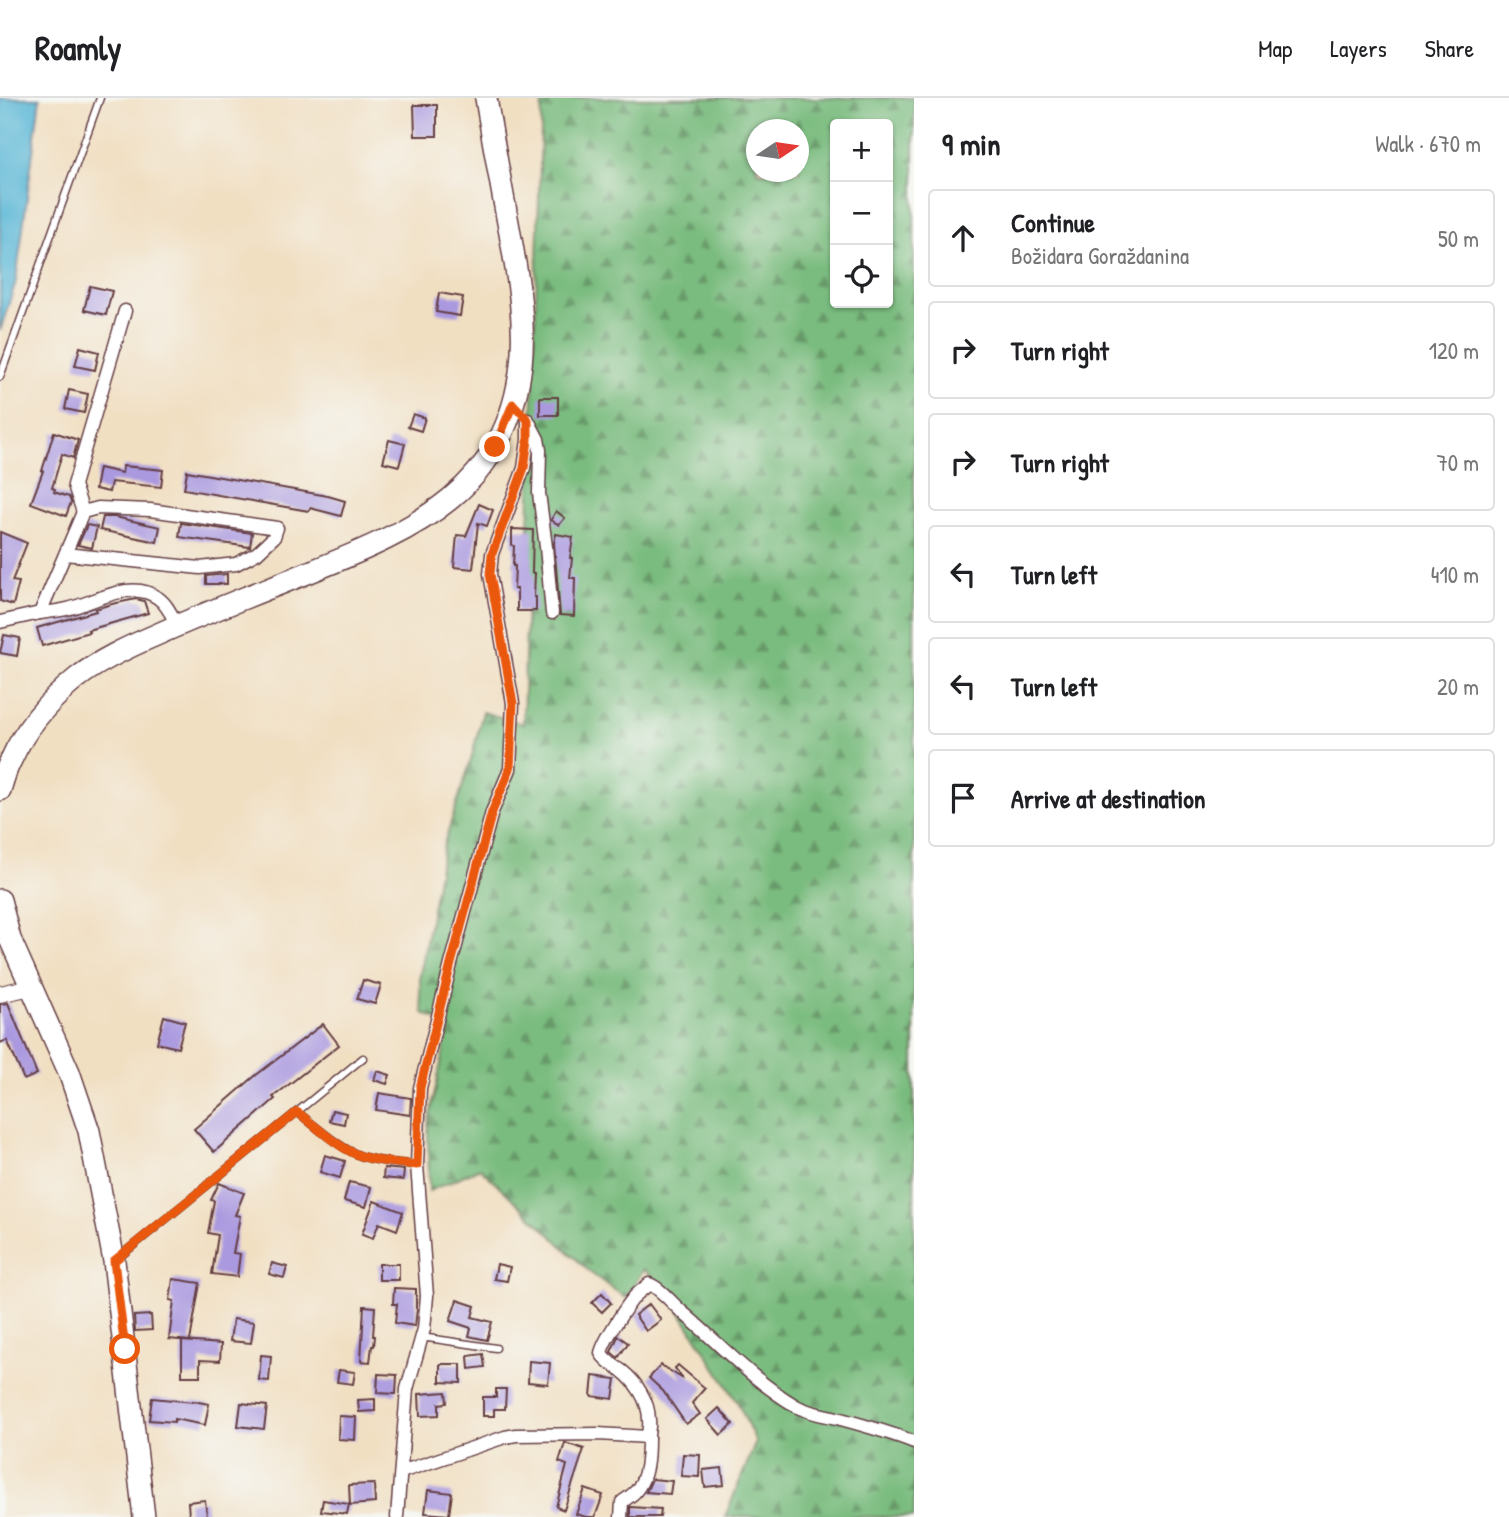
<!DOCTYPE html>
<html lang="en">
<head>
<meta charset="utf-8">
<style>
	:root { --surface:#fff; --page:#f6f6f6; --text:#202124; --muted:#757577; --line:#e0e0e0 }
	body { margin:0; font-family:"Patrick Hand",sans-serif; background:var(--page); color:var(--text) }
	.controls { position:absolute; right:21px; top:21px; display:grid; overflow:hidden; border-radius:7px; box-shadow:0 2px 5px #0004 }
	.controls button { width:63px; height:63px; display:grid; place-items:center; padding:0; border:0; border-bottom:2px solid var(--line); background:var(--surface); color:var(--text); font:35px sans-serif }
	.compass { position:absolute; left:746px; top:21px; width:63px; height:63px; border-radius:50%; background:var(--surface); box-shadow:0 2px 5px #0004; rotate:77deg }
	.stop { position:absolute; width:21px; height:21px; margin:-16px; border:5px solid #ea580c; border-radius:50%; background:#fff }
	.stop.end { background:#ea580c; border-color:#fff; box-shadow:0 2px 7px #0008 }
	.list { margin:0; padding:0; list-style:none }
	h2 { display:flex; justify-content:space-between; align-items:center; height:91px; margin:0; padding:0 28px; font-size:30px }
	h2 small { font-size:23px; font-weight:400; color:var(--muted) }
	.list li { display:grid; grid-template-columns:46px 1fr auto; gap:21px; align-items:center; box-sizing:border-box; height:98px; margin:0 14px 14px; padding:0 14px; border:2px solid var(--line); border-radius:7px }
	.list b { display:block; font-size:26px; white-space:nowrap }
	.list p { margin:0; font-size:23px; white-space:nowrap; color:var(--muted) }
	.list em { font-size:23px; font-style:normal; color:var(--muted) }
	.icon { flex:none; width:38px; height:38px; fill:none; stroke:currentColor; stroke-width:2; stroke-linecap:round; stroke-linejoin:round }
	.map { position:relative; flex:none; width:914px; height:1419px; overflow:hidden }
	header { display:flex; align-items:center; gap:42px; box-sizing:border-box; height:98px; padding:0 35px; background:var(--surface); border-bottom:2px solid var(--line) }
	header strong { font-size:33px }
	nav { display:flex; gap:38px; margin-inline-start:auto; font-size:24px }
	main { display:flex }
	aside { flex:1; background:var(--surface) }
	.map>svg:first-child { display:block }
	.forest { fill:url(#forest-firs); stroke:#626e55; stroke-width:2; fill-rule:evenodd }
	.water { fill:#57b6d6; stroke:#506a80; stroke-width:2 }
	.building { fill:#aa99df }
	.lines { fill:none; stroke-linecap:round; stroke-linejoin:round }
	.service-casing { stroke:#633c42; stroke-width:9 }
	.minor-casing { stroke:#633c42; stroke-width:15 }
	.tertiary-casing { stroke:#633c42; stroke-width:18 }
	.primary-casing { stroke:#633c42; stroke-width:24 }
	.service { stroke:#fff; stroke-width:6 }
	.minor { stroke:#fff; stroke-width:12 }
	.tertiary { stroke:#fff; stroke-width:16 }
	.primary { stroke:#fff; stroke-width:21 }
	.route { stroke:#ea580c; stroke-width:9 }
</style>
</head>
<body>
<header>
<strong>Roamly</strong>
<nav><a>Map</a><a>Layers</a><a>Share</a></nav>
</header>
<main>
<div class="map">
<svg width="914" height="1419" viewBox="0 0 914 1419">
	<defs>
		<pattern id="forest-firs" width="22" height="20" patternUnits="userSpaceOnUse" patternTransform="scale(1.75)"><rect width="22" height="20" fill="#7abc7f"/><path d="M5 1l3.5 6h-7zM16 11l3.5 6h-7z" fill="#669868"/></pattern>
	</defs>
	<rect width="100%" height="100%" fill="#f6f6f2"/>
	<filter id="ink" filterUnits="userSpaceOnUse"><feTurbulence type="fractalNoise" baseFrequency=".0143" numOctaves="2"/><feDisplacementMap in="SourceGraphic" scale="14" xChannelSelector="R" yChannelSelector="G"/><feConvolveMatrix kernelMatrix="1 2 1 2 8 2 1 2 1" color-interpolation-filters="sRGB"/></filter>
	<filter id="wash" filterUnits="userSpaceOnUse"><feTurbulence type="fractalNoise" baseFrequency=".00686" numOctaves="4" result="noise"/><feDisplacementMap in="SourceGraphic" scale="28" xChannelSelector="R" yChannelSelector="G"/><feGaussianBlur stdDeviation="1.57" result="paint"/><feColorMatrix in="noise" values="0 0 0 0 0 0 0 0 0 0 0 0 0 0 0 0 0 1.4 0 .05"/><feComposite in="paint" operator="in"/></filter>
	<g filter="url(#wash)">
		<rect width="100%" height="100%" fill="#f1dfc2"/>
		<path class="forest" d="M 542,0 L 914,0 L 914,1419 L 725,1419 L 756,1344 L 738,1305 L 665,1190 L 644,1171 L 626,1200 L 592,1176 L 480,1070 L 429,1093 L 428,1027 L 449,927 L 423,915 L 420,897 L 420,877 L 444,746 L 471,662 L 483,614 L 523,626 ZM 835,26 L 888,26 L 888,205 L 835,205 ZM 757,32 L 799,32 L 799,74 L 757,74 Z"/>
		<polygon class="water" points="0,0 40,0 16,183 0,233"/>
		<g id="blocks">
			<g class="building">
				<polygon points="414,7 437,7 437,38 415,38"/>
				<polygon points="90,188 112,193 106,217 84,212"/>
				<polygon points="439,195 463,199 460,218 436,214"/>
				<polygon points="80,249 99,254 95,272 75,268"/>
				<polygon points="69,292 88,296 84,315 65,311"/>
				<rect x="540" y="299" width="18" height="18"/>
				<polygon points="413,316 425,320 421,333 408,329"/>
				<polygon points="54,334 78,342 73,360 62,356 52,390 55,391 54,394 69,399 71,404 66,418 31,405 43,373 42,373"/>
				<polygon points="389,342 405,346 399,368 383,364"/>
				<polygon points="123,368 163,372 161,389 111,384 109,394 95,391 99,370 122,375"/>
				<polygon points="187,373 328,398 345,403 341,418 310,410 309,413 184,391"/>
				<polygon points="479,406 493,412 487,428 478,425 473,471 454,469 457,437 466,438"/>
				<polygon points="556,413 565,420 559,427 551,422"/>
				<polygon points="103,419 115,419 160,429 157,444 100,432"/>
				<polygon points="181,425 252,435 250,449 179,439"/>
				<polygon points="87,427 97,429 92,450 78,447"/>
				<polygon points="512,431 533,432 532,475 535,475 534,499 536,499 536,513 517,513 517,491 514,491 515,468 513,468 514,448 512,447"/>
				<polygon points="0,434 27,445 12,483 19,484 13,507 0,503"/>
				<polygon points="556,436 573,439 570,460 572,460 570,480 575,480 574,518 560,517 554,445"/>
				<polygon points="227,476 227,486 206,486 206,478"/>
				<polygon points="136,501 144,503 148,515 88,532 89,534 42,548 37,530 96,513 95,511 112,506"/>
				<polygon points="4,537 20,540 17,558 0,555"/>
				<polygon points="363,882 381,887 375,906 357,901"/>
				<polygon points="8,905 37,976 24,982 7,942 0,945 0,906"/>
				<polygon points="164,918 185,924 178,950 157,945"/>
				<polygon points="323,926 339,947 273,999 275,1001 214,1054 194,1031 255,978"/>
				<polygon points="377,973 390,977 387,986 374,982"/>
				<polygon points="379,995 411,1000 410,1017 376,1012"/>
				<polygon points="332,1012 346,1015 344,1026 329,1023"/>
				<polygon points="325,1057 345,1063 340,1080 320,1074"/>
				<polygon points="384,1070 404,1072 403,1082 383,1080"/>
				<polygon points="349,1084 371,1089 366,1109 344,1103"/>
				<polygon points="219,1085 244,1095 235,1117 240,1118 233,1155 240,1156 237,1179 212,1176 218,1137 208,1135 214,1103 211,1102"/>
				<polygon points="374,1103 403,1114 397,1132 379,1125 373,1140 362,1136"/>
				<polygon points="272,1165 287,1169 284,1180 269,1176"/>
				<rect x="379" y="1166" width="20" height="16"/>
				<polygon points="497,1166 510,1169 507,1183 494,1181"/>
				<polygon points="173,1181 200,1185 190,1243 169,1241 174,1203 170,1202"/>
				<polygon points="394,1190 416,1191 416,1210 417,1211 415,1228 395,1225 397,1206 393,1206"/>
				<polygon points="602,1195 611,1205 602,1214 592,1205"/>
				<polygon points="457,1202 475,1208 472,1219 492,1224 487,1242 469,1238 471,1230 450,1223"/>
				<polygon points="649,1206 661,1222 646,1233 635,1217"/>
				<polygon points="364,1208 375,1209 373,1238 375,1238 374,1248 372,1248 370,1264 361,1263"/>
				<polygon points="151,1217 152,1232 135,1233 134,1218"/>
				<polygon points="233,1221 254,1224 251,1245 230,1243"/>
				<polygon points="618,1238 628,1245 618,1260 611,1254"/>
				<polygon points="182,1243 221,1246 220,1263 200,1262 200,1278 182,1278"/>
				<polygon points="483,1256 485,1269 469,1271 468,1258"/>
				<polygon points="261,1257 271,1258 269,1283 259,1282"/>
				<polygon points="529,1263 550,1265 548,1286 528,1284"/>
				<polygon points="440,1266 461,1266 461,1285 440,1284"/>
				<polygon points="661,1267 683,1281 675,1270 678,1267 705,1290 692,1305 700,1316 686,1326 663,1293 649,1280"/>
				<polygon points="339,1272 355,1274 353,1286 337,1284"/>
				<polygon points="378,1276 397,1277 396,1296 377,1295"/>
				<polygon points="593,1278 616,1281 613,1301 591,1298"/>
				<polygon points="496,1291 506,1291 505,1311 494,1311 494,1318 483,1318 483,1299 496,1299"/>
				<polygon points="446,1294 447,1305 439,1306 439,1317 420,1318 419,1296"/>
				<polygon points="152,1300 193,1304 193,1303 209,1306 205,1327 174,1321 174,1324 149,1322"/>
				<polygon points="375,1301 375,1313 359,1314 358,1302"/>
				<polygon points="241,1305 267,1308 264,1331 238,1328"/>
				<polygon points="719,1310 733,1326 721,1337 707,1321"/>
				<polygon points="339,1318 356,1319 355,1342 338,1341"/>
				<polygon points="565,1345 584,1351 564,1412 556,1409 567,1367 559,1364"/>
				<polygon points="683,1356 700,1357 699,1379 681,1378"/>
				<polygon points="722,1370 724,1387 705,1389 703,1372"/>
				<polygon points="652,1381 672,1383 670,1396 646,1394"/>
				<polygon points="374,1386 375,1405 350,1407 349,1387"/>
				<polygon points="585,1391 603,1397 595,1419 586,1419 576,1416"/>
				<polygon points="428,1392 452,1395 449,1417 425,1415"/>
				<polygon points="205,1402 207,1419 189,1419 188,1404"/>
				<polygon points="323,1402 349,1406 347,1416 321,1413"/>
				<polygon points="630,1409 661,1411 660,1419 630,1419"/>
			</g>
		</g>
	</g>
	<g filter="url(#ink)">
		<use href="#blocks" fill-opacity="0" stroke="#633c42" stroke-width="2"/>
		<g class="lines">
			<defs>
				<g id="service">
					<polyline points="0,279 100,0"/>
					<path d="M 297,1014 C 316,1028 339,1050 361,1058 C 379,1064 398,1065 417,1067"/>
					<polyline points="118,1160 363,960"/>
					<polyline points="421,1239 496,1250"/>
				</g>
				<g id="minor">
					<polyline points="529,324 538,341 540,352 539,395 546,449 552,515"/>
					<polyline points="83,414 74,387 125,213"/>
					<path d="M 40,515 C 49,514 58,513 67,511 C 95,505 131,480 158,500 C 167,506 172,518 177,527"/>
					<polyline points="0,524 40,515 83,414 98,410 150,412 277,430 274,439 257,455 236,466 200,470 65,456"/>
					<path d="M 648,1339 C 648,1333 650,1327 649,1322 C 649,1303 636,1284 622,1273 C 614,1267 606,1264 601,1255 C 604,1242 627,1207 636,1197 C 640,1193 645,1190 649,1186 C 659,1189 672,1205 681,1213 C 719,1245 753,1283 796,1308 C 808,1315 824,1317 837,1320 C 863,1327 889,1334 914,1344"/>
					<path d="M 401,1374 L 505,1339 L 516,1337 L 598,1336 L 648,1339 C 648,1356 648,1380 635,1394 C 631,1398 626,1401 622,1404 L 621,1419"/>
					<polyline points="397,1419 407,1291 424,1231 427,1198 417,1067 420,990 451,866 492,714 510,671 513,605 490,476 492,456 524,370 528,342 528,322"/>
				</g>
				<polyline id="tertiary" points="0,896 31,889"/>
				<g id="primary">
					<path d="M 0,692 C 3,682 6,671 11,662 C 25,630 50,602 77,580 C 100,562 128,549 156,537 C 207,514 260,494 312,473 C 415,432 507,391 521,267 C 526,221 517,175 509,130 C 501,87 493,43 486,0"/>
					<polyline points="0,802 10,841 69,974 89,1033 114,1163 144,1419"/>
				</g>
			</defs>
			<use href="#service" class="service-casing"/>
			<use href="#minor" class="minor-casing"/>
			<use href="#tertiary" class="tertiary-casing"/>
			<use href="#primary" class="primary-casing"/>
			<use href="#service" class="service"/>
			<use href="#minor" class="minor"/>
			<use href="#tertiary" class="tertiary"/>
			<use href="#primary" class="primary"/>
		</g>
	</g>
	<g class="lines" filter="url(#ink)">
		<path class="route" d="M 125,1251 L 114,1163 L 297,1014 C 316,1028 339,1051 361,1058 C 379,1064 398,1065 417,1067 L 420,990 L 451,866 L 492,714 L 510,671 L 513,605 L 490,476 L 492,456 L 524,370 L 528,342 L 528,322 L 513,306 L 495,349"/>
	</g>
</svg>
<div class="controls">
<button>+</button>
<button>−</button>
<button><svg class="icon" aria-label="locate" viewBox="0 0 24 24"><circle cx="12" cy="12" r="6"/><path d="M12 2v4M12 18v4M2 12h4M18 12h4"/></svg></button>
</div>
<svg class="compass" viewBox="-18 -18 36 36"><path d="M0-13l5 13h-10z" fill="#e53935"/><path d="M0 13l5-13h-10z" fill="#757577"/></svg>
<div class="stop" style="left:125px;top:1251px"></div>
<div class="stop end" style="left:495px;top:349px"></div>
</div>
<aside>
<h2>9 min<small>Walk · 670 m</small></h2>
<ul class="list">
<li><svg class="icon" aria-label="ahead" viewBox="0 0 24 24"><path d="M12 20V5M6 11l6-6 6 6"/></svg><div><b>Continue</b><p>Božidara Goraždanina</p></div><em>50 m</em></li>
<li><svg class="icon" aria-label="right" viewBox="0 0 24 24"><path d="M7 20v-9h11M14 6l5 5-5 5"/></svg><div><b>Turn right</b></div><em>120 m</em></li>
<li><svg class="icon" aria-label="right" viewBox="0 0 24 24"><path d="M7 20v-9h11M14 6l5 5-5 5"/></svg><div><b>Turn right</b></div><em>70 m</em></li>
<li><svg class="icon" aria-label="left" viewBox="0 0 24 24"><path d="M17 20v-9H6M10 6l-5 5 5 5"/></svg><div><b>Turn left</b></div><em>410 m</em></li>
<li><svg class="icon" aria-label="left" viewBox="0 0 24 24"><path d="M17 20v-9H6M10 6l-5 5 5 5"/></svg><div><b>Turn left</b></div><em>20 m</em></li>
<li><svg class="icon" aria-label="arrive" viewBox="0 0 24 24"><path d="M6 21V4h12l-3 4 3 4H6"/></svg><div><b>Arrive at destination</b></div></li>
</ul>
</aside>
</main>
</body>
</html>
